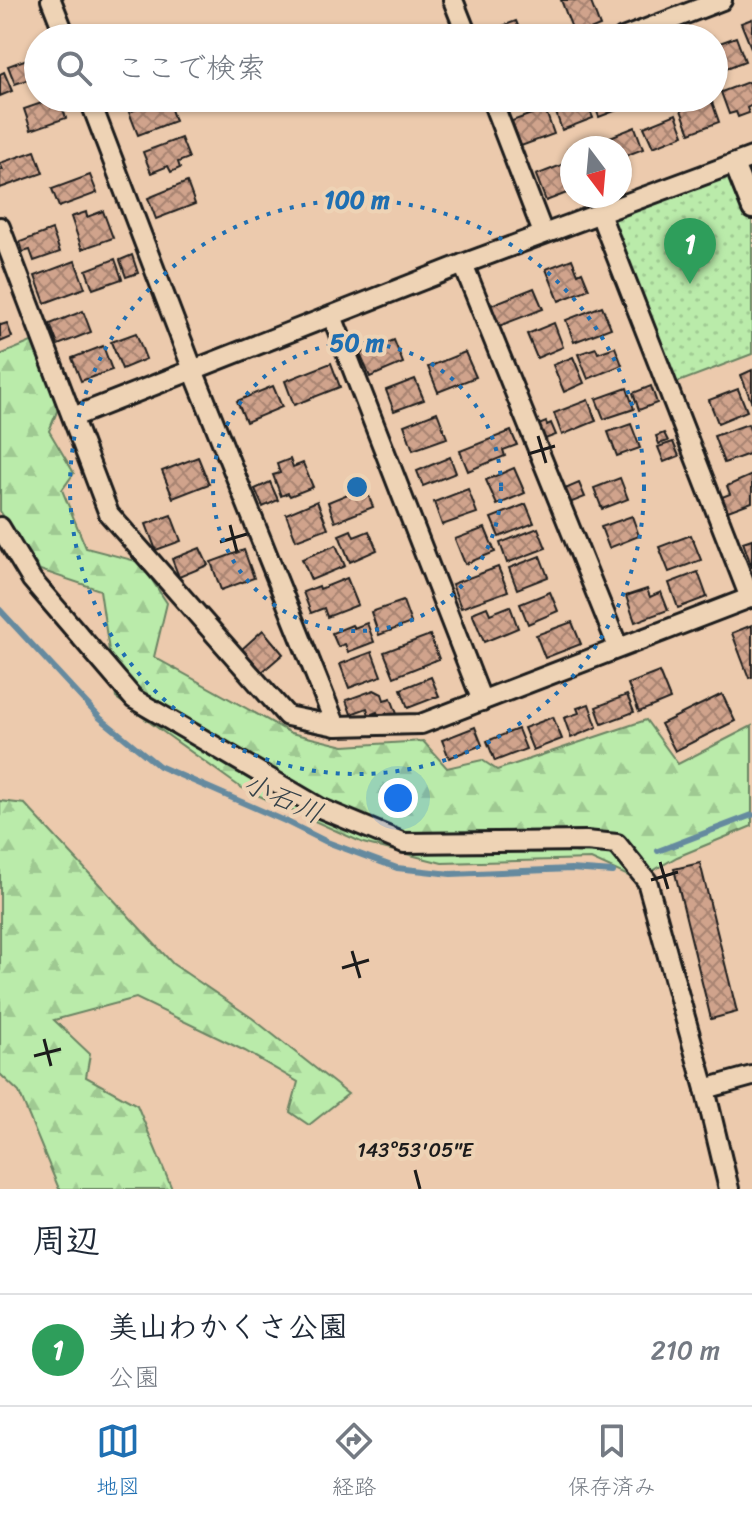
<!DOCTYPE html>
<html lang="ja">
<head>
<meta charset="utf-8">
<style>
	:root { --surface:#fff; --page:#f2f2f3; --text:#1f2937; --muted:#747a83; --line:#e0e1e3; --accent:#1f6fb2 }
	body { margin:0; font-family:Sriracha,"Klee One",sans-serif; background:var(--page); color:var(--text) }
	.compass { position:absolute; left:560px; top:136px; width:72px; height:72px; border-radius:50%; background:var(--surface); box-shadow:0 2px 6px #0004; rotate:164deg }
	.you { position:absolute; left:398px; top:798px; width:28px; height:28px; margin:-20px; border:6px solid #fff; border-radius:50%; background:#1a73e8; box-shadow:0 0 0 12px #1a73e833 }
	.badge { display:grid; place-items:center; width:52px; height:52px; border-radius:50%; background:var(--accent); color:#fff; font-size:26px; font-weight:700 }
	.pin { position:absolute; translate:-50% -66px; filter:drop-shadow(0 2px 4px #0008) }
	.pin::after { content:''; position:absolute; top:42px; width:28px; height:24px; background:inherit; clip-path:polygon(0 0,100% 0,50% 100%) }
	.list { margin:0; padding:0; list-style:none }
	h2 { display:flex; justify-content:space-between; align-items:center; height:104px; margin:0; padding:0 32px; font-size:34px }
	h2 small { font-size:26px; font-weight:400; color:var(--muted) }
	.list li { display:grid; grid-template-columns:52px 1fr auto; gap:24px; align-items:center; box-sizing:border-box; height:112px; padding:0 32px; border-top:2px solid var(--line) }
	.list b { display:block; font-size:30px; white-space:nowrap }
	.list p { margin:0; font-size:26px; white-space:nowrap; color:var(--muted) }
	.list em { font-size:26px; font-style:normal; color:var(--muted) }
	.icon { flex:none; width:44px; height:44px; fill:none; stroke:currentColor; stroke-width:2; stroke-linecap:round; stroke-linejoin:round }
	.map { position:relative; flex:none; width:752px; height:1189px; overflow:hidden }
	.search { position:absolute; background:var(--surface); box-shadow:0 2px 6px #0004; left:24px; right:24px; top:24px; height:88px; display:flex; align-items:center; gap:20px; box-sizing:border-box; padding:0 28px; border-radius:44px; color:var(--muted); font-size:30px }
	.sheet { height:216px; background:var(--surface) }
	nav { display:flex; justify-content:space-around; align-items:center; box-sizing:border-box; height:112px; border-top:2px solid var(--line); background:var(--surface); font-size:22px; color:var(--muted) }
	nav a { display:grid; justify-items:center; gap:4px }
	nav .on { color:var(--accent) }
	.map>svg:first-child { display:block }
	.forest { fill:url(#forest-firs); stroke:#6b8463; stroke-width:2 }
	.park { fill:url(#park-dots); stroke:#6b8463; stroke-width:2 }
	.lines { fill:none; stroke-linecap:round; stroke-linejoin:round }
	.stream { stroke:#658a9f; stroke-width:6 }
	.building { fill:url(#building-cross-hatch); stroke:#1c1c1c; stroke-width:2 }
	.street-casing { stroke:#1c1c1c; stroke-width:24 }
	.street { stroke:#eed3b5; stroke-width:18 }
	.ticks { fill:none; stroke:#1c1c1c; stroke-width:3 }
	.ring { fill:none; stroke:#1f6fb2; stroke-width:4; stroke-dasharray:4 8 }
	.labels { text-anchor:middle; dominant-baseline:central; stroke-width:8; stroke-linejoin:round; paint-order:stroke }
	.water-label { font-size:28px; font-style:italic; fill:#344148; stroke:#eed3b5 }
	.ticks-label { font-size:20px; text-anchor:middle; fill:#1c1c1c; stroke:#eed3b5; stroke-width:8; stroke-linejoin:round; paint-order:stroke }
	.centre { fill:#1f6fb2; stroke:#eed3b5; stroke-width:4 }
	.ring-label { font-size:24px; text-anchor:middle; font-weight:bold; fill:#1f6fb2; stroke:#eed3b5; stroke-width:8; stroke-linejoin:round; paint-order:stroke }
</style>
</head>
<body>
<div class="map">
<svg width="752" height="1189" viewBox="0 0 752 1189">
	<defs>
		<pattern id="forest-firs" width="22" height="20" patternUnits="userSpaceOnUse" patternTransform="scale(2)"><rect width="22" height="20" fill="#baebaa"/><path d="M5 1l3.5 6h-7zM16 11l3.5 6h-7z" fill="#9fc992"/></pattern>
		<pattern id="park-dots" width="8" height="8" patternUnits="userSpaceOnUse" patternTransform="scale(2)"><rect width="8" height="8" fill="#baebaa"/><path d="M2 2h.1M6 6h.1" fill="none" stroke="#9fc992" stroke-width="1.8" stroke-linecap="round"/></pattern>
		<pattern id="building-cross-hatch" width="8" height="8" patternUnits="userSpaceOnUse" patternTransform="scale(2)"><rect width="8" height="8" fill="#d0a38c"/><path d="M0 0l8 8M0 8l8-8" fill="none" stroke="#a88472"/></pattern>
	</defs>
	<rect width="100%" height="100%" fill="#eccaad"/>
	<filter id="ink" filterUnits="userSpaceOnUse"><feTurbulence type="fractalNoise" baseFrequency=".0125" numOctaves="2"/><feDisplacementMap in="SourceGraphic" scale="16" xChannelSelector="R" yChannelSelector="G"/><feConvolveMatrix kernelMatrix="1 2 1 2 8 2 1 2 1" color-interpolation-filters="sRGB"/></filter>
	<g filter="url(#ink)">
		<g class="forest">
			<polygon points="36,340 60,404 49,431 74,473 62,490 86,548 140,562 167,603 154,657 291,733 344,746 423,741 447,768 482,760 497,770 646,720 678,764 752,726 752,826 677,857 637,880 591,859 442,863 363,843 240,787 116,698 100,590 40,570 0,511 0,355"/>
			<polygon points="0,801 25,804 173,964 252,1018 348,1094 309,1125 290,1112 298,1082 245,1051 136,998 54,1020 90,1054 86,1077 137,1105 172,1189 59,1189 19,1092 0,1074"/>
		</g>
		<polygon class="park" points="734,164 752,209 752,354 668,386 600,214"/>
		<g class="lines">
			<g class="stream">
				<polyline points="0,610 100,718 159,766 285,821 327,842 397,868 451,874 571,869 613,872"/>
				<polyline points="658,851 752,815"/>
			</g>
		</g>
		<g class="building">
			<polygon points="561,0 590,0 600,26 575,36"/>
			<polygon points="752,19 752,50 741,23"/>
			<polygon points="516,21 523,38 491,38 489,31"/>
			<polygon points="736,37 745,61 714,73 714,39 717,44"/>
			<polygon points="38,55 38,76 15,84 8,66"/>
			<polygon points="4,72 12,91 0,96 0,74"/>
			<polygon points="748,82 752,92 752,105 747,108 749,113 738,117 736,112 729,114 721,92"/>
			<polygon points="56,98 59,98 66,118 31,130 24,109"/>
			<polygon points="167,98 175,121 138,135 129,112"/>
			<polygon points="569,98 585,98 593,118 562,130 553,104"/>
			<polygon points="592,98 621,98 625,107 599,117"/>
			<polygon points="711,99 719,122 690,133 681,110"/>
			<polygon points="545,109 554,134 521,146 512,121"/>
			<polygon points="676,114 684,135 653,147 644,127"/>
			<polygon points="635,127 643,149 620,158 620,148 608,148 605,139"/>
			<polygon points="181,138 189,158 178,162 180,168 171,172 168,166 151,173 143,152"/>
			<polygon points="595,139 599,148 572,148 572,159 568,149"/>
			<polygon points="35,151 43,173 0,188 0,170 3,170 0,163"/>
			<polygon points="569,162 572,170 572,191 546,201 536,175"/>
			<polygon points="90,175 97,193 59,207 52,189"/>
			<polygon points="187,182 195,204 156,219 148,198"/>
			<polygon points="103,211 113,238 82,249 71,217 86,212 87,217"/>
			<polygon points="52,230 60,252 34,261 30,250 23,252 20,242"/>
			<polygon points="132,255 138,273 126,277 120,260"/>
			<polygon points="115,259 122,279 93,289 86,270"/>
			<polygon points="572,259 578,274 582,272 589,289 559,301 546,269"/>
			<polygon points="75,261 85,288 45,303 35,276"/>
			<polygon points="534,288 543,309 499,326 491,305"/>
			<polygon points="602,306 611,328 574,342 566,320"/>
			<polygon points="83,311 91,332 58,345 50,324"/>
			<polygon points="7,323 12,337 0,342 0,324 1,325"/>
			<polygon points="554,323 563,347 537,358 527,334"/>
			<polygon points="136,333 146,359 122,369 111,342"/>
			<polygon points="394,340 403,363 370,377 360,354"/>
			<polygon points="103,346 112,370 81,381 72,358"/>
			<polygon points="615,347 622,365 588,379 578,354 596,348 598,353"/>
			<polygon points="465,352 476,377 438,392 428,367"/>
			<polygon points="573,357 584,383 564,392 553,365"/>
			<polygon points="331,363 340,387 294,405 285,381"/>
			<polygon points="752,370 752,400 751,401 741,375"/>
			<polygon points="415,379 424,400 394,411 386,390"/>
			<polygon points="273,386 282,407 246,422 237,401"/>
			<polygon points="651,386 657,403 639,410 633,393"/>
			<polygon points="627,388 634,409 604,419 596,399"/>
			<polygon points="738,389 747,411 718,423 709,400"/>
			<polygon points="588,400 596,421 562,435 554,413"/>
			<polygon points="437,412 447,438 413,450 404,425"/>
			<polygon points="546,422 547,425 551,423 556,435 540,441 536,426"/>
			<polygon points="631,424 640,448 617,456 608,432"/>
			<polygon points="748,424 752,435 752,453 724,463 714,436"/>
			<polygon points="511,431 517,445 503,450 505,456 468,471 460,451"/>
			<polygon points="664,433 668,441 659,444 656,436"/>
			<polygon points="673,442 679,456 664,462 658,447"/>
			<polygon points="198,457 209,484 173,498 162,471"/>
			<polygon points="450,457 456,473 423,486 417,471"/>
			<polygon points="290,459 293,467 303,463 313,487 290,496 288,493 281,496 273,475 280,473 277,464"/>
			<polygon points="514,468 525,493 497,505 486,480"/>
			<polygon points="752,475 752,502 728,511 722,497 730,494 727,486"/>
			<polygon points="620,478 628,499 602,509 594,488"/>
			<polygon points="270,482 278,500 263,507 255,489"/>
			<polygon points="579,483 585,497 567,504 565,497 568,496 565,489"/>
			<polygon points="365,487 373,507 335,522 328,502"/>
			<polygon points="468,489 477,513 442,525 434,502"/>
			<polygon points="317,501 328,528 296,540 286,514"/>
			<polygon points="526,504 534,523 499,537 491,518"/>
			<polygon points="171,515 181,541 156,550 146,524"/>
			<polygon points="632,516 639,536 609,548 601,527"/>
			<polygon points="485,528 495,552 465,564 455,539"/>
			<polygon points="538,528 546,548 507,563 500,543"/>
			<polygon points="351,530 354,537 369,531 377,550 350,562 339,535"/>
			<polygon points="691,535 701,560 669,572 659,547"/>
			<polygon points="752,539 752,568 743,542"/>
			<polygon points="336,545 345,566 311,580 302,559"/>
			<polygon points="200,548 208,565 179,577 172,559"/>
			<polygon points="244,550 254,578 221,590 211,562"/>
			<polygon points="540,556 548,577 517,589 509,568"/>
			<polygon points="498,567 508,591 461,608 452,584"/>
			<polygon points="698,572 707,597 678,608 669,583"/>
			<polygon points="347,578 358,605 327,617 324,608 311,613 303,592 319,586 320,589"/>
			<polygon points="647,589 650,597 661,592 668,610 635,622 626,596"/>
			<polygon points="550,592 558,611 528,624 520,604"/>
			<polygon points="403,601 411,623 379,635 371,612"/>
			<polygon points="510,606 518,628 484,642 472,613 487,607 490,614"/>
			<polygon points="572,622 581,644 545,658 536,635"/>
			<polygon points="367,623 374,642 348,652 345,644 338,647 332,633 352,625 354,628"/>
			<polygon points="752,625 752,677 749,678 732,633"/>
			<polygon points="263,630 283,654 262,672 242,649"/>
			<polygon points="430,635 439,659 394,677 384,652"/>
			<polygon points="372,652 381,676 349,688 340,664"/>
			<polygon points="659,672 670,699 639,712 628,684"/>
			<polygon points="431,677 439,696 408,708 401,689"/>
			<polygon points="374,690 382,694 384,700 391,698 397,714 388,717 386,713 379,716 377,712 369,715 367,708 351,714 346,700"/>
			<polygon points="722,694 735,721 675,751 661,724"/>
			<polygon points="627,695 634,712 602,724 596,707"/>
			<polygon points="589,704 597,727 571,738 564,718 579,713 577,708"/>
			<polygon points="553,717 562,739 533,750 524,728"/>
			<polygon points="475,727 482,745 449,758 442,740"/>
			<polygon points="518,729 526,749 495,761 487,741"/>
			<polygon points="700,863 737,1012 711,1019 674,869"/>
		</g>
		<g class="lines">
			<defs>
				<g id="street">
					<polyline points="51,0 66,38"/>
					<polyline points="453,0 468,38"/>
					<polyline points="623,38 722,0"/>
					<polyline points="89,98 193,370 336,726"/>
					<polyline points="491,98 543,233"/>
					<polyline points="734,164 752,209"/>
					<polyline points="600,214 750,598"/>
					<polyline points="0,227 109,514 287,716 336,726 421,724 752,597"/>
					<polyline points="463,264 618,647"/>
					<polyline points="332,316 482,701"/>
					<polyline points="73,417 463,264 752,157"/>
					<polyline points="0,527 32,580 134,699 320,808 404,843 586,841 617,844 647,881 705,1089 729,1189"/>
					<polyline points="705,1089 752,1076"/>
				</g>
			</defs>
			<use href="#street" class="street-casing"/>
			<use href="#street" class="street"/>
		</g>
	</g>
	<path class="ticks" d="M 538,436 L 546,463M 528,454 L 555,446M 230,525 L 237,552M 220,542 L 247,534M 660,862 L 668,889M 651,880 L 678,872M 352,951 L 360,978M 342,968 L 369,960M 44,1039 L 51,1066M 34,1056 L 61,1049M 415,1170 L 420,1189"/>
	<g class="ring">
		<circle cx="357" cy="487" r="144"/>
		<circle cx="357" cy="487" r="287"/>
	</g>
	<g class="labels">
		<g class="water-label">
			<text transform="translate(283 798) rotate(24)">小石川</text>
		</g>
	</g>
	<g class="ticks-label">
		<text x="415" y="1157">143°53'05"E</text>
	</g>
	<circle cx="357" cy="487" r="12" class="centre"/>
	<g class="ring-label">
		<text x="357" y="208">100 m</text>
		<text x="357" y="351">50 m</text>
	</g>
</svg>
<svg class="compass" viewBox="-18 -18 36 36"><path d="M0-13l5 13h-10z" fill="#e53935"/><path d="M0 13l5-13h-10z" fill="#747a83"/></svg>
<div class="you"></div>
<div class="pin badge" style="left:690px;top:284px;background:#2e9e5b">1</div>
<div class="search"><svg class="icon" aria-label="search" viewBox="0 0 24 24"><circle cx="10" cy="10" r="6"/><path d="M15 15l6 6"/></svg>ここで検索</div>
</div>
<section class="sheet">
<h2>周辺<small></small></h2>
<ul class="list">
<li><span class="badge" style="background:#2e9e5b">1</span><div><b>美山わかくさ公園</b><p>公園</p></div><em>210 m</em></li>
</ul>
</section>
<nav>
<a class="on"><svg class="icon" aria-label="map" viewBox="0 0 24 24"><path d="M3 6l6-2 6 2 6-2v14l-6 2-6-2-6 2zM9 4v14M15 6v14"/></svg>地図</a>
<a><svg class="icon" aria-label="directions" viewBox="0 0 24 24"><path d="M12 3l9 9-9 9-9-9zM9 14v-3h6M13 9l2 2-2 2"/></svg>経路</a>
<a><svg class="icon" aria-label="saved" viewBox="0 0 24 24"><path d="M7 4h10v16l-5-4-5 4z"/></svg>保存済み</a>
</nav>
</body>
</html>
